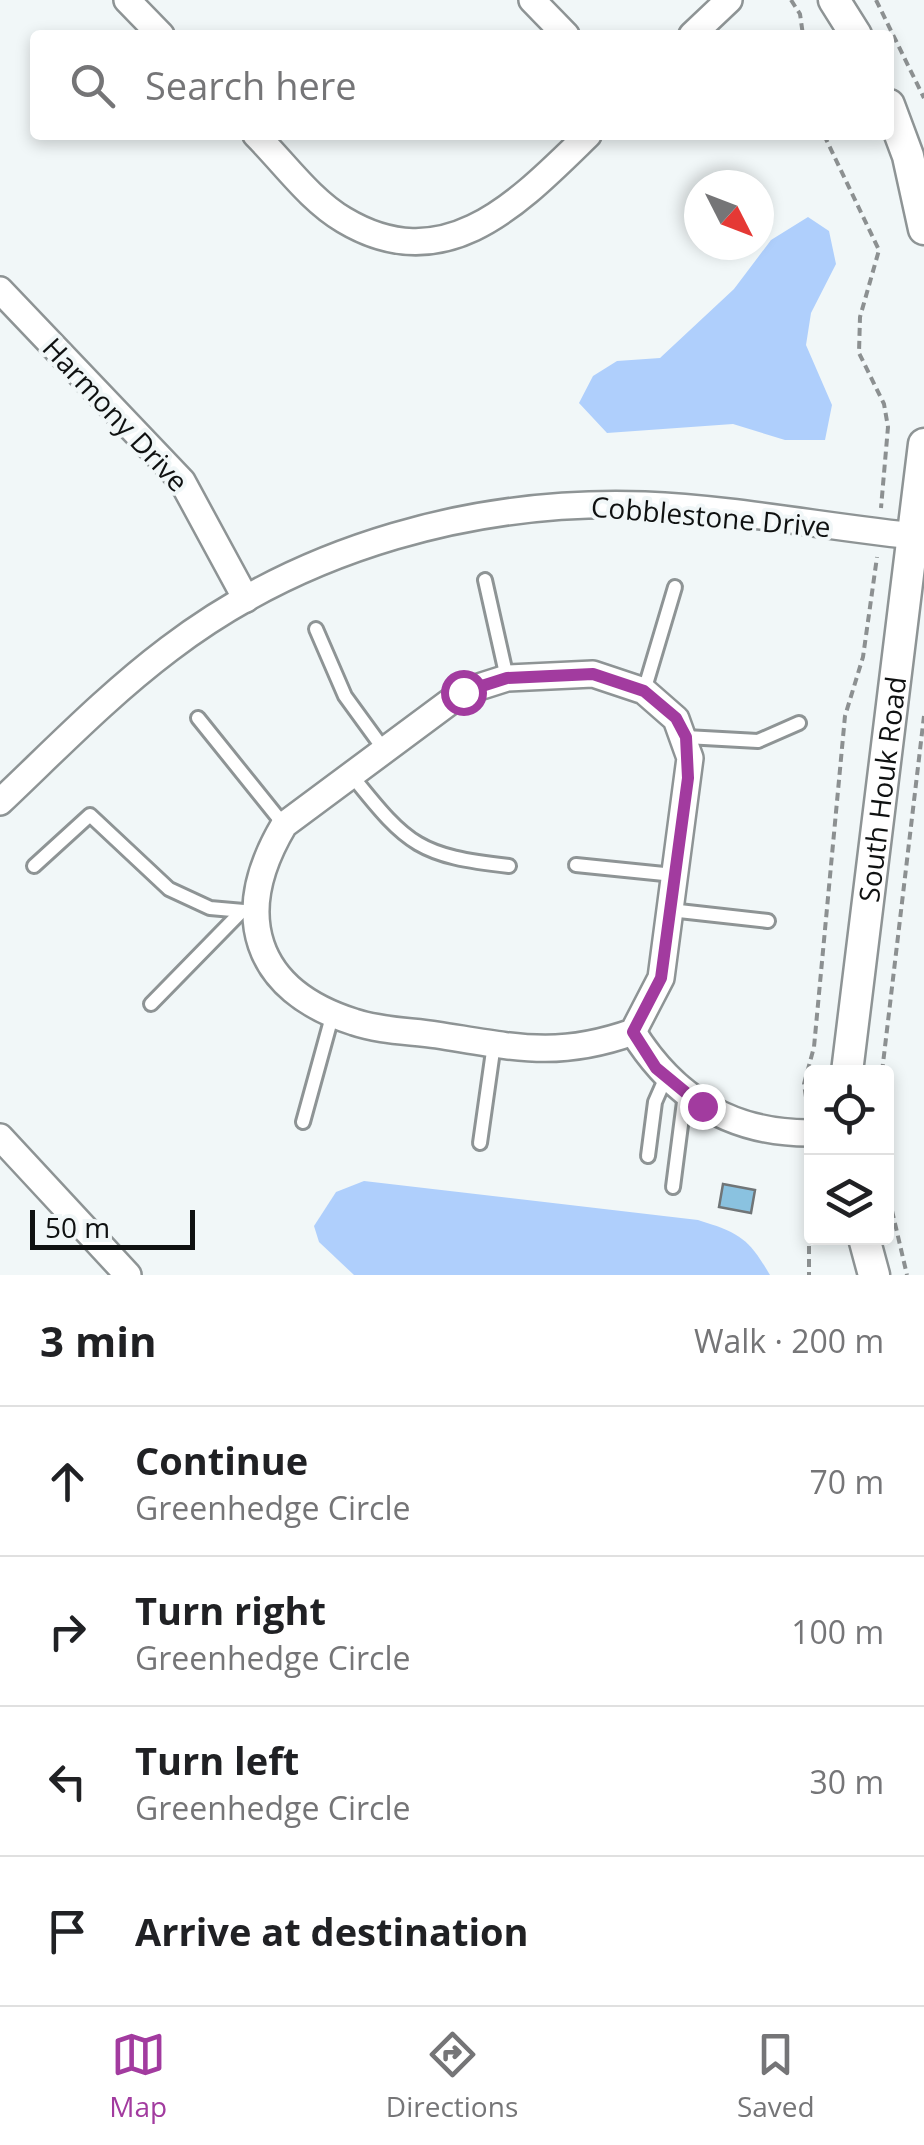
<!DOCTYPE html>
<html lang="en">
<head>
<meta charset="utf-8">
<style>
	:root { --surface:#fff; --page:#f2f2f2; --text:#202124; --muted:#757577; --line:#e0e0e0; --accent:#a23b9f }
	body { margin:0; font-family:"Open Sans",sans-serif; background:var(--page); color:var(--text) }
	.controls { position:absolute; right:30px; bottom:30px; display:grid; overflow:hidden; border-radius:10px; box-shadow:0 5px 15px #0003 }
	.controls button { width:90px; height:90px; display:grid; place-items:center; padding:0; border:0; border-bottom:2px solid var(--line); background:var(--surface); color:var(--text); font:50px sans-serif }
	.compass { position:absolute; left:684px; top:170px; width:90px; height:90px; border-radius:50%; background:var(--surface); box-shadow:0 5px 15px #0003; rotate:132deg }
	.scale { position:absolute; left:30px; bottom:25px; width:165px; box-sizing:border-box; padding-left:10px; border:5px solid #0f1111; border-top:0; font-size:28px; line-height:35px; white-space:nowrap; color:#0f1111; -webkit-text-stroke:8px #f1f7f8; paint-order:stroke }
	.stop { position:absolute; width:30px; height:30px; margin:-22px; border:8px solid #a23b9f; border-radius:50%; background:#fff }
	.stop.end { background:#a23b9f; border-color:#fff; box-shadow:0 2px 10px #0008 }
	.list { margin:0; padding:0; list-style:none }
	h2 { display:flex; justify-content:space-between; align-items:center; height:130px; margin:0; padding:0 40px; font-size:42px }
	h2 small { font-size:32px; font-weight:400; color:var(--muted) }
	.list li { display:grid; grid-template-columns:65px 1fr auto; gap:30px; align-items:center; box-sizing:border-box; height:150px; padding:0 40px; border-top:2px solid var(--line) }
	.list b { display:block; font-size:38px; white-space:nowrap }
	.list p { margin:0; font-size:32px; white-space:nowrap; color:var(--muted) }
	.list em { font-size:32px; font-style:normal; color:var(--muted) }
	.icon { flex:none; width:55px; height:55px; fill:none; stroke:currentColor; stroke-width:2; stroke-linecap:round; stroke-linejoin:round }
	.map { position:relative; flex:none; width:924px; height:1275px; overflow:hidden }
	.search { position:absolute; background:var(--surface); box-shadow:0 5px 15px #0003; left:30px; right:30px; top:30px; height:110px; display:flex; align-items:center; gap:25px; box-sizing:border-box; padding:0 35px; border-radius:10px; color:var(--muted); font-size:38px }
	.sheet { height:730px; background:var(--surface) }
	nav { display:flex; justify-content:space-around; align-items:center; box-sizing:border-box; height:140px; border-top:2px solid var(--line); background:var(--surface); font-size:28px; color:var(--muted) }
	nav a { display:grid; justify-items:center; gap:5px }
	nav .on { color:var(--accent) }
	.map>svg:first-child { display:block }
	.water { fill:#afcffc }
	.building { fill:#8ac2e0; stroke:#707577; stroke-width:2.5 }
	.lines { fill:none; stroke-linecap:round; stroke-linejoin:round }
	.service-casing { stroke:#8e9495; stroke-width:18 }
	.minor-casing { stroke:#8e9495; stroke-width:30 }
	.tertiary-casing { stroke:#8e9495; stroke-width:35 }
	.path { stroke:#8c9091; stroke-width:4; stroke-dasharray:8 5; stroke-linecap:butt }
	.service { stroke:#fff; stroke-width:12 }
	.minor { stroke:#fff; stroke-width:25 }
	.tertiary { stroke:#fff; stroke-width:30 }
	.route { stroke:#a23b9f; stroke-width:12 }
	.labels { text-anchor:middle; dominant-baseline:central; stroke-width:8; stroke-linejoin:round; paint-order:stroke }
	.street-label { font-size:28px; fill:#0f1111; stroke:#f1f7f8 }
</style>
</head>
<body>
<div class="map">
<svg width="924" height="1275" viewBox="0 0 924 1275">
	<rect width="100%" height="100%" fill="#f1f7f8"/>
	<g class="water">
		<polygon points="808,217 829,231 836,264 811,313 806,345 832,405 825,440 785,440 733,424 607,433 579,403 593,376 617,361 660,358 734,289 771,240"/>
		<path d="M 364,1181 L 698,1220 C 740,1233 748,1238 770,1275 L 354,1275 L 319,1242 L 314,1226 L 336,1192 Z"/>
	</g>
	<polygon class="building" points="723,1184 755,1190 751,1213 719,1207"/>
	<g class="lines">
		<defs>
			<g id="service">
				<polyline points="485,580 507,678"/>
				<polyline points="316,629 345,696 385,751"/>
				<polyline points="644,691 675,587"/>
				<polyline points="198,718 284,825"/>
				<polyline points="686,737 758,741 799,723"/>
				<path d="M 353,777 C 408,846 420,856 509,866"/>
				<polyline points="576,865 674,875"/>
				<polyline points="34,866 90,815 169,889 210,908 255,912"/>
				<polyline points="670,910 768,921"/>
				<polyline points="151,1004 242,911"/>
				<polyline points="303,1122 333,1013"/>
				<polyline points="480,1143 494,1044"/>
				<polyline points="648,1156 655,1102 666,1077"/>
				<polyline points="673,1187 685,1094"/>
			</g>
			<g id="minor">
				<polyline points="127,0 161,35"/>
				<polyline points="532,0 566,35"/>
				<polyline points="692,35 729,0"/>
				<path d="M 256,135 C 284,163 310,200 344,220 C 446,281 520,201 588,135"/>
				<polyline points="0,290 182,481 246,599"/>
				<path d="M 593,674 L 644,691 L 676,719 L 690,758 L 661,978 L 633,1032 C 557,1059 514,1047 437,1035 C 410,1031 380,1031 354,1022 C 253,990 231,914 284,825 L 463,692 L 507,678 Z"/>
				<path d="M 0,802 C 55,750 108,695 169,649 C 304,546 477,499 645,505 C 738,509 831,528 924,537"/>
				<path d="M 633,1032 C 674,1098 732,1134 812,1133"/>
				<polyline points="0,1137 128,1275"/>
			</g>
			<g id="tertiary">
				<polyline points="834,0 856,35"/>
				<polyline points="889,105 908,156 924,229"/>
				<path id="s1" d="M 847,1072 L 924,444"/>
				<polyline points="864,1238 874,1275"/>
			</g>
		</defs>
		<use href="#service" class="service-casing"/>
		<use href="#minor" class="minor-casing"/>
		<use href="#tertiary" class="tertiary-casing"/>
		<g class="path">
			<polyline points="791,0 800,14 803,35"/>
			<polyline points="876,0 924,98"/>
			<polyline points="824,135 879,250 860,317 859,353 884,404 888,427 881,508"/>
			<polyline points="882,1072 924,716"/>
			<polyline points="808,1110 804,1084 814,1047 845,716 863,657 877,557"/>
			<polyline points="809,1155 809,1275"/>
			<polyline points="886,1185 907,1275"/>
		</g>
		<use href="#service" class="service"/>
		<use href="#minor" class="minor"/>
		<use href="#tertiary" class="tertiary"/>
	</g>
	<g class="lines">
		<polyline class="route" points="463,692 507,678 593,674 644,691 676,718 686,737 688,778 661,978 633,1032 656,1068 702,1106"/>
	</g>
	<g class="labels">
		<g class="street-label">
			<text transform="translate(116 414) rotate(47)">Harmony Drive</text>
			<text transform="translate(711 516) rotate(5)">Cobblestone Drive</text>
			<text stroke="none"><textPath href="#s1" startOffset="285">South Houk Road</textPath></text>
		</g>
	</g>
</svg>
<div class="controls">
<button><svg class="icon" aria-label="locate" viewBox="0 0 24 24"><circle cx="12" cy="12" r="6"/><path d="M12 2v4M12 18v4M2 12h4M18 12h4"/></svg></button>
<button><svg class="icon" aria-label="layers" viewBox="0 0 24 24"><path d="M12 4l9 5-9 5-9-5zM3 14l9 5 9-5"/></svg></button>
</div>
<svg class="compass" viewBox="-18 -18 36 36"><path d="M0-13l5 13h-10z" fill="#e53935"/><path d="M0 13l5-13h-10z" fill="#757577"/></svg>
<div class="scale">50 m</div>
<div class="stop" style="left:463px;top:692px"></div>
<div class="stop end" style="left:702px;top:1106px"></div>
<div class="search"><svg class="icon" aria-label="search" viewBox="0 0 24 24"><circle cx="10" cy="10" r="6"/><path d="M15 15l6 6"/></svg>Search here</div>
</div>
<section class="sheet">
<h2>3 min<small>Walk · 200 m</small></h2>
<ul class="list">
<li><svg class="icon" aria-label="ahead" viewBox="0 0 24 24"><path d="M12 20V5M6 11l6-6 6 6"/></svg><div><b>Continue</b><p>Greenhedge Circle</p></div><em>70 m</em></li>
<li><svg class="icon" aria-label="right" viewBox="0 0 24 24"><path d="M7 20v-9h11M14 6l5 5-5 5"/></svg><div><b>Turn right</b><p>Greenhedge Circle</p></div><em>100 m</em></li>
<li><svg class="icon" aria-label="left" viewBox="0 0 24 24"><path d="M17 20v-9H6M10 6l-5 5 5 5"/></svg><div><b>Turn left</b><p>Greenhedge Circle</p></div><em>30 m</em></li>
<li><svg class="icon" aria-label="arrive" viewBox="0 0 24 24"><path d="M6 21V4h12l-3 4 3 4H6"/></svg><div><b>Arrive at destination</b></div></li>
</ul>
</section>
<nav>
<a class="on"><svg class="icon" aria-label="map" viewBox="0 0 24 24"><path d="M3 6l6-2 6 2 6-2v14l-6 2-6-2-6 2zM9 4v14M15 6v14"/></svg>Map</a>
<a><svg class="icon" aria-label="directions" viewBox="0 0 24 24"><path d="M12 3l9 9-9 9-9-9zM9 14v-3h6M13 9l2 2-2 2"/></svg>Directions</a>
<a><svg class="icon" aria-label="saved" viewBox="0 0 24 24"><path d="M7 4h10v16l-5-4-5 4z"/></svg>Saved</a>
</nav>
</body>
</html>
